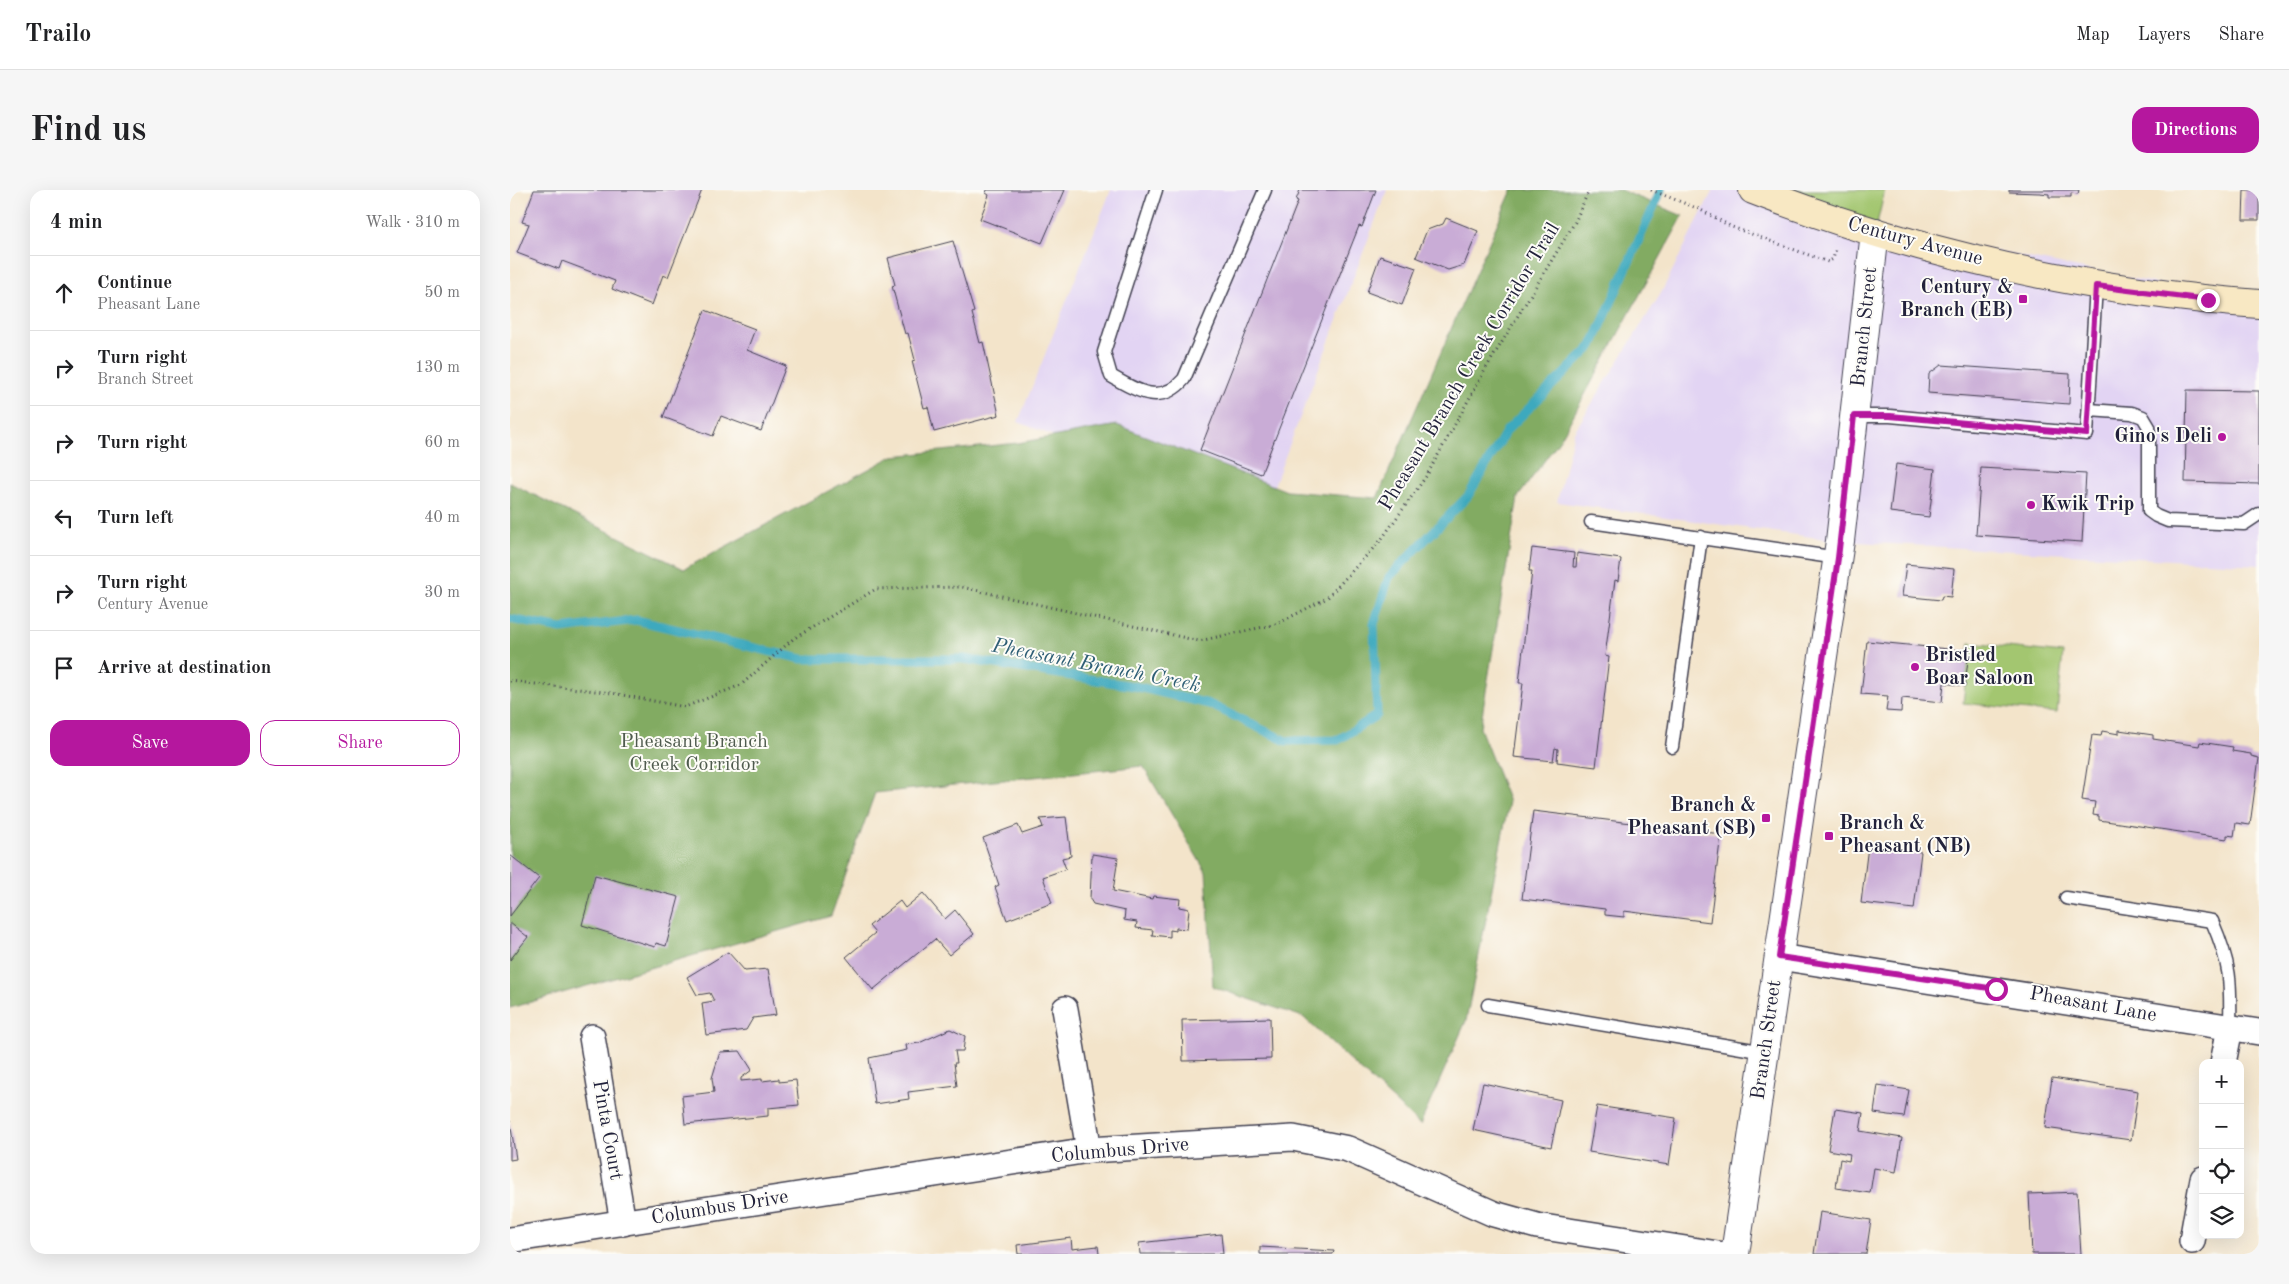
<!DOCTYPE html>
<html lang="en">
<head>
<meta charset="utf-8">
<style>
	:root { --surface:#fff; --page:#f6f6f6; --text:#202124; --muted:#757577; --line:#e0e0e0; --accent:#b5179e }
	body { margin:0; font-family:"Old Standard TT",serif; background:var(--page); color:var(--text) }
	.controls { position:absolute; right:15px; bottom:15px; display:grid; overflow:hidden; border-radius:10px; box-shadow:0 5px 20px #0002 }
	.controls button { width:45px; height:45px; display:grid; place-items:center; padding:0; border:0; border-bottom:1px solid var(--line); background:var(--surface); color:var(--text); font:25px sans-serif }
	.stop { position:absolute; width:15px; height:15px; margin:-11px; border:4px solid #b5179e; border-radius:50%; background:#fff }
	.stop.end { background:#b5179e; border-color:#fff; box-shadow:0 1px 5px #0008 }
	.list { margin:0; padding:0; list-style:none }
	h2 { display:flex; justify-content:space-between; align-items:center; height:65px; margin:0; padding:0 20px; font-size:21px }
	h2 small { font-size:16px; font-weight:400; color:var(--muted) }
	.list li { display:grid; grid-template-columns:32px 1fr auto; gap:15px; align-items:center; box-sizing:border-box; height:75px; padding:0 20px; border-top:1px solid var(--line) }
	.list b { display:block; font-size:19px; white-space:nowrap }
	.list p { margin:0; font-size:16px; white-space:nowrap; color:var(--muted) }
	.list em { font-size:16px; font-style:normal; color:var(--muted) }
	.actions { display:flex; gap:10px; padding:15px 20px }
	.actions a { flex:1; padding:11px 0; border:1px solid var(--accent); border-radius:15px; text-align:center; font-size:18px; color:var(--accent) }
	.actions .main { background:var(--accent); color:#fff }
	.icon { flex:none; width:28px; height:28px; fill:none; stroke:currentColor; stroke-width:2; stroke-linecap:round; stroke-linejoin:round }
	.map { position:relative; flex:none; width:1749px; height:1064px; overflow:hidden; border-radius:15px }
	header { display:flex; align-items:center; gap:30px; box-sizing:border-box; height:70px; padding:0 25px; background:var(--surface); border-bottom:1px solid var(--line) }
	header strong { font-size:24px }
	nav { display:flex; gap:28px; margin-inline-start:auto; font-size:18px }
	.intro { display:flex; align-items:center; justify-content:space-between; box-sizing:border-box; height:120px; padding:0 30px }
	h1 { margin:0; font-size:35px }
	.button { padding:12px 22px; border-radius:15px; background:var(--accent); color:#fff; font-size:18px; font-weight:700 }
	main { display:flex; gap:30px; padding:0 30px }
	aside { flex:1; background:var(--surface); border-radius:15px; box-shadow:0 5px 20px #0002 }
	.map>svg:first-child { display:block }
	.built { fill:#e2d4f3 }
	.green { fill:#a3c670; stroke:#627456 }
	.forest { fill:#82ab62; stroke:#52664e }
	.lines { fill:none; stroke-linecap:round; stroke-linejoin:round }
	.stream { stroke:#3ea9be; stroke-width:9 }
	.building { fill:#c9acd6 }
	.service-casing { stroke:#413f50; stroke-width:15 }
	.minor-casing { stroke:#413f50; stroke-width:28 }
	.tertiary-casing { stroke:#413f50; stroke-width:30 }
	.secondary-casing { stroke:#413f50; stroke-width:30 }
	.path { stroke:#413f50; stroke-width:3; stroke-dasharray:1 4; stroke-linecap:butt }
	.service { stroke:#fff; stroke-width:12 }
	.minor { stroke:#fff; stroke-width:25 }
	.tertiary { stroke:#fff; stroke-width:28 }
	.secondary { stroke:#f8e8c3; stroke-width:28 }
	.route { stroke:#b5179e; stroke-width:6 }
	.poi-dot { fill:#b5179e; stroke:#fdfcf7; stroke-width:2 }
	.labels { text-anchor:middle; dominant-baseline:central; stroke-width:4; stroke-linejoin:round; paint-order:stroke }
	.street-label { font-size:20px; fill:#22223b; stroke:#fdfcf7 }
	.poi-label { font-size:20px; font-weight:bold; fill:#22223b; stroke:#fdfcf7; text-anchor:end }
	.park-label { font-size:20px; fill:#4f5b4e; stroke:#fdfcf7 }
	.water-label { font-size:21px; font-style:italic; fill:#2f5f76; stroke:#fdfcf7 }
</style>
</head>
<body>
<header>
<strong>Trailo</strong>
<nav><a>Map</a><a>Layers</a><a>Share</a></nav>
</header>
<div class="intro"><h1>Find us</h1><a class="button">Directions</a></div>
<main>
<aside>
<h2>4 min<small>Walk · 310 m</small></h2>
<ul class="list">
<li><svg class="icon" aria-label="ahead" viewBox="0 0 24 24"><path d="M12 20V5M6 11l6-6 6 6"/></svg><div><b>Continue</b><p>Pheasant Lane</p></div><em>50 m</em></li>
<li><svg class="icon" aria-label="right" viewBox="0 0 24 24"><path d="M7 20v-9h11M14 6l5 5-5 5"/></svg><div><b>Turn right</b><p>Branch Street</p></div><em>130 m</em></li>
<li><svg class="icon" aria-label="right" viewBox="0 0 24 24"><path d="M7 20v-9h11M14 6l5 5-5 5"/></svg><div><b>Turn right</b></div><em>60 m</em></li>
<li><svg class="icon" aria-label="left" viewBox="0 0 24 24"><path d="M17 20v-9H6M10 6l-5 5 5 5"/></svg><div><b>Turn left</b></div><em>40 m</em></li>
<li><svg class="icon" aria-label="right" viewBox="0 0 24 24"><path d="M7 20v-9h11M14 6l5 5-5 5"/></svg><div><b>Turn right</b><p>Century Avenue</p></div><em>30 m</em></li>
<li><svg class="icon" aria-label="arrive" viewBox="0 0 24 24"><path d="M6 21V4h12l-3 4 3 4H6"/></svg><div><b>Arrive at destination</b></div></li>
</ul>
<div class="actions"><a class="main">Save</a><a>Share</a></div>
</aside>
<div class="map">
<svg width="1749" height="1064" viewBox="0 0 1749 1064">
	<rect width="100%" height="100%" fill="#fdfcf7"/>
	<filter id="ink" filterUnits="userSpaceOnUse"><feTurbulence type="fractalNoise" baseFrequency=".02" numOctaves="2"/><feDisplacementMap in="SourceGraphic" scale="10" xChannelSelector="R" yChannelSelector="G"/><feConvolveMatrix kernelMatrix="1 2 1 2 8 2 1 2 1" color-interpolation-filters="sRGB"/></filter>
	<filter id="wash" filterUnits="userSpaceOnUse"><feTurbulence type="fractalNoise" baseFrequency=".0096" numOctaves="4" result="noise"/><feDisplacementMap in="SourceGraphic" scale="20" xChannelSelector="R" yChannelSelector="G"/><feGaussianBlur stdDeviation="1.12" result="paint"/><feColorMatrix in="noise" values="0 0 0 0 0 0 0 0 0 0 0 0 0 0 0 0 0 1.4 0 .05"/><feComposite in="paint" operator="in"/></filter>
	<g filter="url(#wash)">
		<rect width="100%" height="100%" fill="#f3e4ca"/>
		<g class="built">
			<polygon points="601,0 877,0 752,327 508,232"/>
			<polygon points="1203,0 1243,0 1314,27 1749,114 1749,375 1330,351 1047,312 1064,242 1150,105"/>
		</g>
		<g class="green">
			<polygon points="1243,0 1375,0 1365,42"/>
			<polygon points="1460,453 1553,463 1547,523 1453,513"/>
		</g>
		<polygon class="forest" points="1002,0 1111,0 1173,26 1051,248 1008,307 970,538 999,612 956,831 910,935 793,827 703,797 696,682 633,576 365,603 321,726 0,818 0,293 174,379 383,266 508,253 607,235 777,301 867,308"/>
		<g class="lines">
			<polyline class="stream" points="0,429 51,439 126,430 292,469 454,469 624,496 699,514 776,551 828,550 867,525 864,434 879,387 958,306 997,240 1082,156 1151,0"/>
		</g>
		<g id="blocks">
			<g class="building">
				<polygon points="24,0 192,0 158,87 153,85 142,115 102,99 105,91 52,71 49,79 7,63 19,34 12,32"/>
				<polygon points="477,0 555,0 532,53 470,29 479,5 476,3"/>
				<polygon points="790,0 866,0 852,37 849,36 751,284 690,260 788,11 786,10"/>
				<polygon points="1499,0 1569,0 1568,4 1561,3 1561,7 1539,7 1539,4 1530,3 1499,2"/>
				<polygon points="1734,0 1749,0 1749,30 1733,30"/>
				<polygon points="936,28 968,41 954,75 938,80 906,67 917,40 933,34"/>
				<polygon points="443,51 464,122 462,123 470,153 473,152 489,225 424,242 418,217 414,218 402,171 405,170 398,143 395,144 382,96 385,95 378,68"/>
				<polygon points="870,66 906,78 892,115 857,102"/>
				<polygon points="195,120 245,139 237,160 276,176 251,241 211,226 203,246 153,227"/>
				<polygon points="1431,175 1560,184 1559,214 1418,203 1419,184"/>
				<polygon points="1677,200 1749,201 1749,294 1675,292"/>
				<polygon points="1386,274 1425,279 1419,327 1380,322"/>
				<polygon points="1471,278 1576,284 1572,352 1466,345"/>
				<polygon points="1022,358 1064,363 1063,377 1066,377 1067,363 1111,369 1108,391 1105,390 1095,466 1099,467 1086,577 1047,572 1048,559 1045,558 1043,571 1004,567 1013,493 1009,493 1022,381 1019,381"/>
				<polygon points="1396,374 1444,379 1441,407 1432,406 1431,410 1392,406"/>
				<polygon points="1357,451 1459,461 1455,496 1434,493 1432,512 1392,508 1391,522 1376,521 1378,506 1351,504"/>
				<polygon points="1609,540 1643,545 1643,549 1689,556 1690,552 1723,557 1722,561 1741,564 1741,566 1749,568 1740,635 1726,633 1724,646 1717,645 1717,649 1589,630 1589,626 1583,625 1585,612 1572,610 1582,545 1591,546 1592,541 1609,544"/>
				<polygon points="1023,621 1211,644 1200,732 1114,721 1114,727 1095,725 1095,719 1012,709"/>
				<polygon points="556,627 561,666 552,668 556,679 533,687 542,713 497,730 485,697 489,695 473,648 508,635 512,644 533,637 530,629"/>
				<polygon points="1358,656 1411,662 1404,719 1351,713"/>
				<polygon points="582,664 608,668 603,701 642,709 643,706 670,709 669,717 679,719 677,739 666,738 666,741 660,740 660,747 642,745 643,740 626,738 627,732 614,730 615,721 583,714 580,709"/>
				<polygon points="0,665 29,688 0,726"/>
				<polygon points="85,685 169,707 156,756 146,753 145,757 72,735"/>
				<polygon points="413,703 435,729 445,720 464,744 439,765 425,749 363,800 336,767 365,743 359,736 390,711 395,718"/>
				<polygon points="0,733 18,747 0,770"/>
				<polygon points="218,762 235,781 258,779 266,825 243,828 236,840 196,845 192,813 204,811 200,803 187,805 177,787"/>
				<polygon points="760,828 761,869 673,871 672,830"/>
				<polygon points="440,839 455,846 453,861 445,861 447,873 444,873 447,896 398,902 399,909 365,914 359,868 397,860 396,855 409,853"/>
				<polygon points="230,861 242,880 231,888 231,891 252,889 252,891 269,889 269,892 286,890 289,915 258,918 258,926 175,934 172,906 204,902 202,888 210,862"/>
				<polygon points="1542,888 1628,901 1621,950 1535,938"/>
				<polygon points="973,893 1051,910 1041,957 963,940"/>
				<polygon points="1368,895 1399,900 1394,927 1364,923"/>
				<polygon points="1087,916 1166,928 1159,975 1079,962"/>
				<polygon points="1325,919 1353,923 1350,941 1392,948 1386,982 1364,978 1360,1003 1326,998 1330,969 1339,971 1340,964 1318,960"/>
				<polygon points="0,931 6,969 0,970"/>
				<polygon points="1567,1002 1571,1064 1522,1064 1519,1004"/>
				<polygon points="1310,1022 1361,1030 1356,1064 1304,1064"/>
				<polygon points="711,1044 713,1064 630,1064 629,1053"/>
				<polygon points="561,1048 562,1059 588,1056 589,1064 508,1064 507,1055"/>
				<polygon points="750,1057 824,1061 823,1064 750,1064"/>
			</g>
		</g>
	</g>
	<g filter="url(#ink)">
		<use href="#blocks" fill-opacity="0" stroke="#413f50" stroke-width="1"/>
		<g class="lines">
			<defs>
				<g id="service">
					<path d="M 646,0 L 594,162 L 601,186 C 627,201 651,216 674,189 L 755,0"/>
					<polyline points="1579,220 1622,223 1633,227 1639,237 1639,321 1646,326 1658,331 1734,334 1749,324"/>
					<polyline points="1344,226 1380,226 1577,244 1586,96"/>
					<polyline points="1081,332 1328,368"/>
					<polyline points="1162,557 1191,347"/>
					<path d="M 1556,708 L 1702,731 C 1721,775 1721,791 1720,838"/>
					<polyline points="978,815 1255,862"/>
				</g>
				<g id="minor">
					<polyline points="1269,767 1749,842"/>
					<polyline points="555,819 579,960"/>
					<polyline points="82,847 113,1033"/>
					<polyline points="1713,873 1720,838"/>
					<polyline points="0,1050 579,960 783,948 838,959 984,1024 1027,1036 1208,1064"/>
					<polyline points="1682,1051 1693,989"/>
				</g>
				<polyline id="tertiary" points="1225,1064 1330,351 1365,42"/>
				<path id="secondary" d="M 1243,0 C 1405,63 1576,101 1749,114"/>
			</defs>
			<use href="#service" class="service-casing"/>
			<use href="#minor" class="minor-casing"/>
			<use href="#tertiary" class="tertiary-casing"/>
			<use href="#secondary" class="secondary-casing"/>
			<g class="path">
				<polyline points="1141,0 1189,19 1222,37 1318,72 1323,69 1326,58"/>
				<polyline points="0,491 102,503 175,517 231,495 283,449 366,399 452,397 689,451 767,434 817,408 871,350 917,285 975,180 1065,32 1079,0"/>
			</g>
			<use href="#service" class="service"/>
			<use href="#minor" class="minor"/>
			<use href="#tertiary" class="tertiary"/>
			<use href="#secondary" class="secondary"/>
		</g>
	</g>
	<g class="lines" filter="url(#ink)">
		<polyline class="route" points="1486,799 1269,767 1328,368 1344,226 1380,226 1577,244 1586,96 1698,110"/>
	</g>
	<g class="poi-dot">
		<rect x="1508" y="104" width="10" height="10" rx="2.5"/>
		<circle cx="1712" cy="247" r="5"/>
		<circle cx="1521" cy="315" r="5"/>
		<circle cx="1405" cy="477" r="5"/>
		<rect x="1251" y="623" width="10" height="10" rx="2.5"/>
		<rect x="1314" y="641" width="10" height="10" rx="2.5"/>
	</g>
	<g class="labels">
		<g class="street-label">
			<text transform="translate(1405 52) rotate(15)">Century Avenue</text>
			<text transform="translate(1355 137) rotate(-84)">Branch Street</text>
			<text transform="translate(960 177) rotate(-59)">Pheasant Branch Creek Corridor Trail</text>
			<text transform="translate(1583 815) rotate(10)">Pheasant Lane</text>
			<text transform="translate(1257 850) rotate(-82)">Branch Street</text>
			<text transform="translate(97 940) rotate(80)">Pinta Court</text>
			<text transform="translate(610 961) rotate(-5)">Columbus Drive</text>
			<text transform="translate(210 1018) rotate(-9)">Columbus Drive</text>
		</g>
		<g class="poi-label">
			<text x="1503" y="98">Century &amp;<tspan x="1503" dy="23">Branch (EB)</tspan></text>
			<text x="1702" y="247">Gino's Deli</text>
			<text x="1531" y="315" text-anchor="start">Kwik Trip</text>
			<text x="1415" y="466" text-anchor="start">Bristled<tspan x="1415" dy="23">Boar Saloon</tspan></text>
			<text x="1246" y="616">Branch &amp;<tspan x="1246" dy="23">Pheasant (SB)</tspan></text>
			<text x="1329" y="634" text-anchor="start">Branch &amp;<tspan x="1329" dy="23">Pheasant (NB)</tspan></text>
		</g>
		<g class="park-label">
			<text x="184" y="552">Pheasant Branch<tspan x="184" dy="23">Creek Corridor</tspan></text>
		</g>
		<g class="water-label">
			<text transform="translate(586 476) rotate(11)">Pheasant Branch Creek</text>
		</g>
	</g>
</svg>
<div class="controls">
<button>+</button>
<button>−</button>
<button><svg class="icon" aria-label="locate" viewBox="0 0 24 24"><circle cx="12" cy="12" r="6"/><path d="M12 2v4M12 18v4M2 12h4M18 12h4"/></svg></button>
<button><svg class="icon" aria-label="layers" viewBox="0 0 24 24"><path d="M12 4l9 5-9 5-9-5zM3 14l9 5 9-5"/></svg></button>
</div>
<div class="stop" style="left:1486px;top:799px"></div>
<div class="stop end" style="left:1698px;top:110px"></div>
</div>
</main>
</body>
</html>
